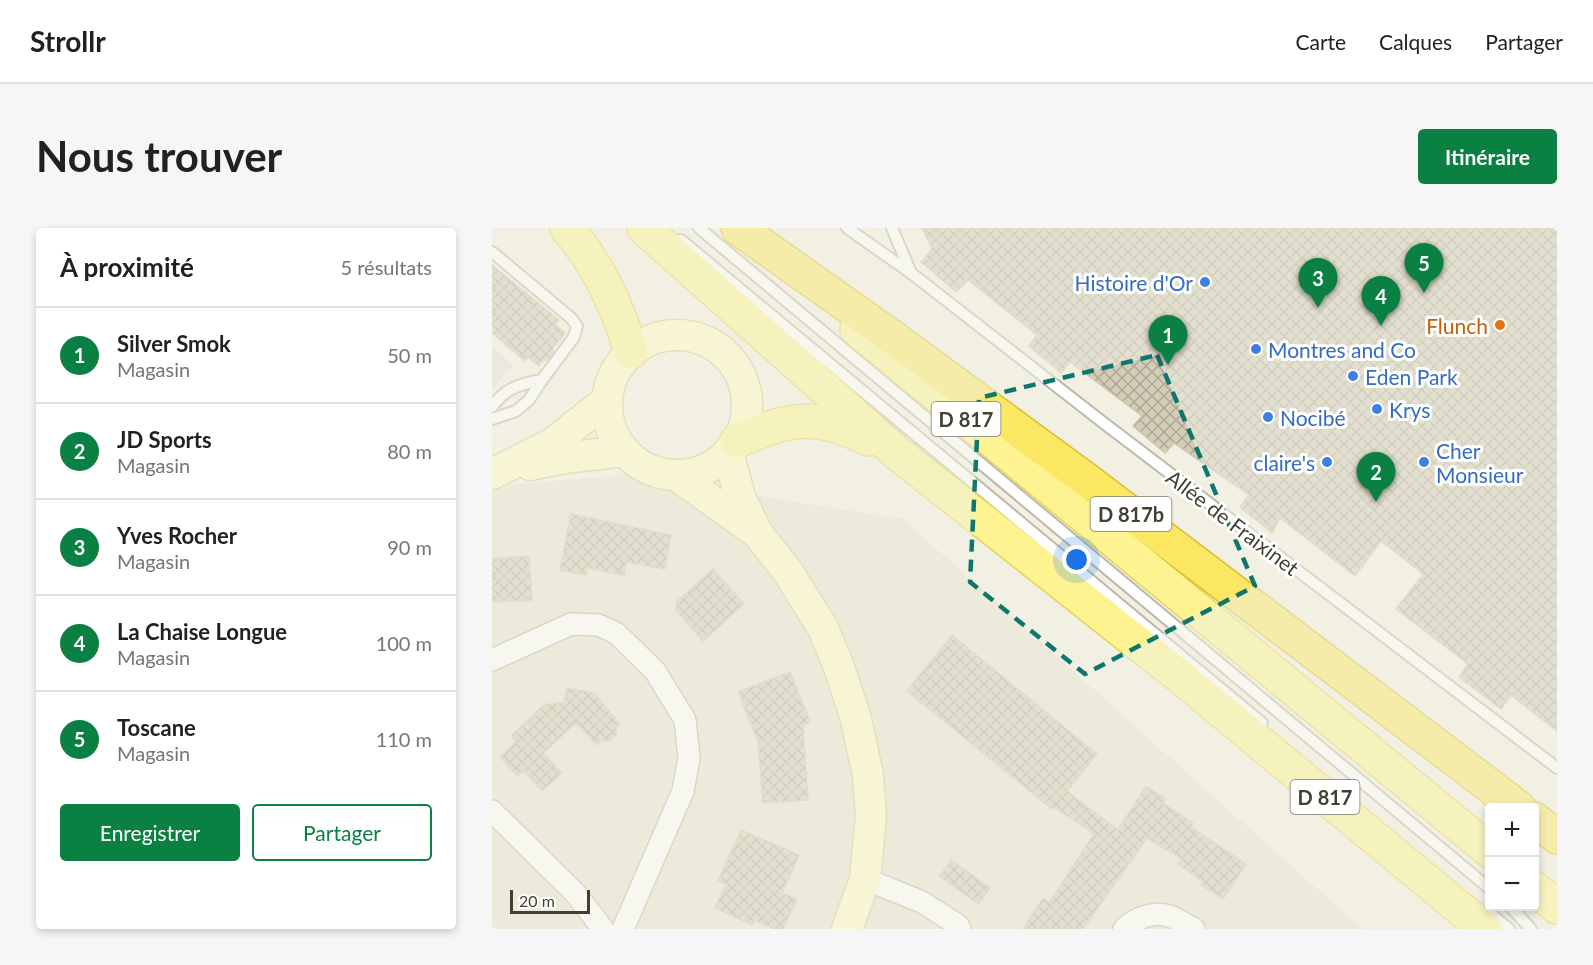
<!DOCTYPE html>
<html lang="fr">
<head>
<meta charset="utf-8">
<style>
	:root { --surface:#fff; --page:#f6f6f6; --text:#202124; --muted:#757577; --line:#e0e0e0; --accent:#0b8043 }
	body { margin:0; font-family:Lato,sans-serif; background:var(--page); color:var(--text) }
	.controls { position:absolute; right:18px; bottom:18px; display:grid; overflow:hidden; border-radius:6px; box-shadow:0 3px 9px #0003 }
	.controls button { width:54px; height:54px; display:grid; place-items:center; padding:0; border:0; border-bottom:2px solid var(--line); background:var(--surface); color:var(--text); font:30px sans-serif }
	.scale { position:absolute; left:18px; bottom:15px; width:80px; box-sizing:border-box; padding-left:6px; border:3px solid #434033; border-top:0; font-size:16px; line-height:21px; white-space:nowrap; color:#434033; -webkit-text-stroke:4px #fff; paint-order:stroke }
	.you { position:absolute; left:585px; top:332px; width:21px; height:21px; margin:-15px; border:4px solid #fff; border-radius:50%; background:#1a73e8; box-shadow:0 0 0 9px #1a73e833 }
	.badge { display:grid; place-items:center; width:39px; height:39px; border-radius:50%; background:var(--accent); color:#fff; font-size:20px; font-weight:700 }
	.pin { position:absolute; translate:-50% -50px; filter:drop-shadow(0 2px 3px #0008) }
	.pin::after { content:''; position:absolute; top:32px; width:21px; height:18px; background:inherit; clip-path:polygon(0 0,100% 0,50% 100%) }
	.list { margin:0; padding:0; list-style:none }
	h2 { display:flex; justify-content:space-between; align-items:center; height:78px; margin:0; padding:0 24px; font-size:26px }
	h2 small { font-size:20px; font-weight:400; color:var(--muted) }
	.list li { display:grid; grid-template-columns:39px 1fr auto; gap:18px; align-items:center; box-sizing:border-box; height:96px; padding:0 24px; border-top:2px solid var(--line) }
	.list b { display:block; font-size:22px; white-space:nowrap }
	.list p { margin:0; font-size:20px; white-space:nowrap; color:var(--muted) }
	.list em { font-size:20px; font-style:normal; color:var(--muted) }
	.actions { display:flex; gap:12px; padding:18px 24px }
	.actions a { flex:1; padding:14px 0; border:2px solid var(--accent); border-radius:6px; text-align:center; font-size:21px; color:var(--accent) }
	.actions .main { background:var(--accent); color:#fff }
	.map { position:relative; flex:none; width:1065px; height:701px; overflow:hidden; border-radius:6px }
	header { display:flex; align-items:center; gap:36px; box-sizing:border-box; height:84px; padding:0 30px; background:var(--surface); border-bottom:2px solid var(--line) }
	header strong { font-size:28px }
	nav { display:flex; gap:33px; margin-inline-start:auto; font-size:21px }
	.intro { display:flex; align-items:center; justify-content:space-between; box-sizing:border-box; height:144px; padding:0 36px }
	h1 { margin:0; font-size:42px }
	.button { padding:15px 27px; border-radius:6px; background:var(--accent); color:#fff; font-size:21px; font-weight:700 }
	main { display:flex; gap:36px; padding:0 36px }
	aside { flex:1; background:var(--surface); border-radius:6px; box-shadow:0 3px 9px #0003 }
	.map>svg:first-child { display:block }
	.residential { fill:#e5e3d1 }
	.parking { fill:#e2e0db }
	.building { fill:url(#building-cross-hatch); stroke:#cdc7ac; stroke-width:1.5 }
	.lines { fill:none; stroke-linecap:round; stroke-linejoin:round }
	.lane-casing { stroke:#bcb9a6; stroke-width:14 }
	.street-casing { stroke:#bcb9a6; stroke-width:24 }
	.secondary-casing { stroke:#d1cd93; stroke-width:33 }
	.primary-casing { stroke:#e2d460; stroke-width:36 }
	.highway-casing { stroke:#dbbe33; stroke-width:36 }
	.lane { stroke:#fff; stroke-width:10 }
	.street { stroke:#fff; stroke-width:21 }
	.secondary { stroke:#fefbc0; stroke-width:30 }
	.primary { stroke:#fdf390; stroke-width:33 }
	.highway { stroke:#fce763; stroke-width:33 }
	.marked { fill:none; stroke:#0f766e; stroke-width:4.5; stroke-dasharray:12 8; stroke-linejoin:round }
	.shop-dot { fill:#3f7fe0; stroke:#fff; stroke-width:2 }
	.food-dot { fill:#e8710a; stroke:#fff; stroke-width:2 }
	.labels { text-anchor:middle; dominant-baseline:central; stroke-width:6; stroke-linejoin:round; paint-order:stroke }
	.shield { fill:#fff; stroke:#7b7970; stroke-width:1.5 }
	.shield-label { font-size:20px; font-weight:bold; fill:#434033 }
	.shop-label { font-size:21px; fill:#366cbe; stroke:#fff; text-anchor:start }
	.food-label { font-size:21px; fill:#c56008; stroke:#fff; text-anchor:end }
	.street-label { font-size:21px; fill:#434033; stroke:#fff }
</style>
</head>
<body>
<header>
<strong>Strollr</strong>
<nav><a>Carte</a><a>Calques</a><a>Partager</a></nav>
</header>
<div class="intro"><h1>Nous trouver</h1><a class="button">Itinéraire</a></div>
<main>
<aside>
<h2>À proximité<small>5 résultats</small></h2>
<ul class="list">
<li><span class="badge">1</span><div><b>Silver Smok</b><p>Magasin</p></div><em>50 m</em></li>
<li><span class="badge">2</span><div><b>JD Sports</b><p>Magasin</p></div><em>80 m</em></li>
<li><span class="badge">3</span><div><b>Yves Rocher</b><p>Magasin</p></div><em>90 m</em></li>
<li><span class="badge">4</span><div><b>La Chaise Longue</b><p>Magasin</p></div><em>100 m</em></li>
<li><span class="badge">5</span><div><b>Toscane</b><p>Magasin</p></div><em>110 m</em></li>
</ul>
<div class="actions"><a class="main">Enregistrer</a><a>Partager</a></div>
</aside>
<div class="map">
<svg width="1065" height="701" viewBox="0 0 1065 701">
	<defs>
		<pattern id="building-cross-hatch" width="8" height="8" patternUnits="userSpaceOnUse" patternTransform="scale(1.5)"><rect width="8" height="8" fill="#d3cdb8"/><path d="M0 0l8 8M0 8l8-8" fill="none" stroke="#ada896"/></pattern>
	</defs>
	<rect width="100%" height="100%" fill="#f1f0e3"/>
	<polygon class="residential" points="132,247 411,291 870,701 0,701 0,258"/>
	<polygon class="parking" points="0,118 21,137 0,162"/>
	<g class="building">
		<polygon points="430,0 1065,0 1065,503 1019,467 1009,481 967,449 976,436 904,381 931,346 889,313 863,348 788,290 780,305 748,279 757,267 682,215 673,225 641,198 650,188 578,134 569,145 537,118 545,107 476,52 464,64 429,34 440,21"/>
		<polygon points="0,37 67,92 63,96 73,105 61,120 61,124 56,132 51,132 47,138 36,129 33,133 0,105"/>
		<polygon points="79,286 179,307 173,341 134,334 132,347 95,340 94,347 68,342"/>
		<polygon points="37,328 40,372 0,374 0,331"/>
		<polygon points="221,341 252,376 211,413 184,382 184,374"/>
		<polygon points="460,407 605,526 575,563 626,602 654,558 674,571 671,575 701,595 699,599 754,636 731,671 709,657 711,654 686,636 690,631 655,610 591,701 531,701 551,670 557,675 602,606 562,579 560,581 415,463"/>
		<polygon points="298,444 318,493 311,498 316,572 271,575 266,514 246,464"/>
		<polygon points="75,460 102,465 128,496 124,499 124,507 117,513 109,513 105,517 84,495 51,525 70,545 50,563 31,542 26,548 8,529 24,514 19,508 52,477 72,474"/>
		<polygon points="249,602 307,627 290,665 305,671 291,701 283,701 262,692 260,697 223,680 234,656 226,653"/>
		<polygon points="459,632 498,660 486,676 448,648"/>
	</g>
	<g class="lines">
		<defs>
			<g id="lane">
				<polyline points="207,0 998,661"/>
				<polyline points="355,0 419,45 613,196 1065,540"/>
				<polyline points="400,0 419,45"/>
				<polyline points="189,12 770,495"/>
				<polyline points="0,24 79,90 85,98 82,109 50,152 37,172 24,183 0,191"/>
				<path d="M 0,179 C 13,160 28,156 50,152"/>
				<polyline points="1018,678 1039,701"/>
				<polyline points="996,684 1017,701"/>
			</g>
			<g id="street">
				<polyline points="0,432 79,396 106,397 124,405 163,443 193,492 197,530 191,563 131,701"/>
				<polyline points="0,583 83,665 111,701"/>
				<polyline points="373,651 430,674 466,697 468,701"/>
				<path d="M 632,701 C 643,690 662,683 677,688 C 685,690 694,697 702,701"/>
			</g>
			<g id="secondary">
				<circle cx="185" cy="177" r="70"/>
				<polyline points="236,224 248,269 266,306 294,341 331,400 347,439 364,491 376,547 379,588 373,651 355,701"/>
				<polyline points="38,237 72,230 132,223"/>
				<polyline points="0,246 61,215 114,173"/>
				<polyline points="184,247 264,304"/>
			</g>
			<g id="primary">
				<path d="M 75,0 C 106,36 126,79 139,124"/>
				<polyline points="152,0 405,225 681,443 993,701"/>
				<polyline points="365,101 998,623"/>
				<path d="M 245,213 C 300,189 321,185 377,211"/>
				<polyline points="1042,660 1065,679"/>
			</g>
			<g id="highway">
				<polyline points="246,0 400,109 596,253 1027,580"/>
				<polyline points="1042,591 1065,609"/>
			</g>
		</defs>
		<use href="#lane" class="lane-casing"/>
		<use href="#street" class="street-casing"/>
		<use href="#secondary" class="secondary-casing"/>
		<use href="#primary" class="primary-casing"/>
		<use href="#highway" class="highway-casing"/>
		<use href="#lane" class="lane"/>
		<use href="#street" class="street"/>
		<use href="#secondary" class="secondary"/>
		<use href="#primary" class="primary"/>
		<use href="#highway" class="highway"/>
	</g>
	<path d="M0 0H1065V701H0ZM 665,127 L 763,358 L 593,446 L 478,354 L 487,170 Z" fill="#f1f0e3" fill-opacity=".55" fill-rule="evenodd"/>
	<path class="marked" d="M 665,127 L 763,358 L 593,446 L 478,354 L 487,170 Z"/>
	<g class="shop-dot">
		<circle cx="713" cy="54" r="6"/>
		<circle cx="764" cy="121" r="6"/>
		<circle cx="861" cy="148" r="6"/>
		<circle cx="885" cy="181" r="6"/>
		<circle cx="776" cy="189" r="6"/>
		<circle cx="835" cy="234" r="6"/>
		<circle cx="932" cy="234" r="6"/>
	</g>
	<circle class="food-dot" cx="1008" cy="97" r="6"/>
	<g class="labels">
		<g class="shield">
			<rect x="439.5" y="174" width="69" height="34" rx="4.5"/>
			<rect x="598.5" y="269" width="81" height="34" rx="4.5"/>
			<rect x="798.5" y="552" width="69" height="34" rx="4.5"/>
		</g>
		<g class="shield-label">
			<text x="474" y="191">D 817</text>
			<text x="639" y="286">D 817b</text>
			<text x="833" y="569">D 817</text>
		</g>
		<g class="shop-label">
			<text x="701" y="54" text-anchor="end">Histoire d'Or</text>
			<text x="776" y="121">Montres and Co</text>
			<text x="873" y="148">Eden Park</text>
			<text x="897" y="181">Krys</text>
			<text x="788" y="189">Nocibé</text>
			<text x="944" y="222">Cher<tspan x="944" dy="24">Monsieur</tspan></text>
			<text x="823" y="234" text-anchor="end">claire's</text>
		</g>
		<g class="food-label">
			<text x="996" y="97">Flunch</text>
		</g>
		<g class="street-label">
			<text transform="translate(741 294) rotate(37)">Allée de Fraixinet</text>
		</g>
	</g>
</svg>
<div class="controls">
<button>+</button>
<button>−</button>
</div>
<div class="scale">20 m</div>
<div class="you"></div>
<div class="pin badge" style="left:676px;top:137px">1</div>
<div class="pin badge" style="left:884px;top:274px">2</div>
<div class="pin badge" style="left:826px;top:80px">3</div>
<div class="pin badge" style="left:889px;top:98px">4</div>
<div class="pin badge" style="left:932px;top:65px">5</div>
</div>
</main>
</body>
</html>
